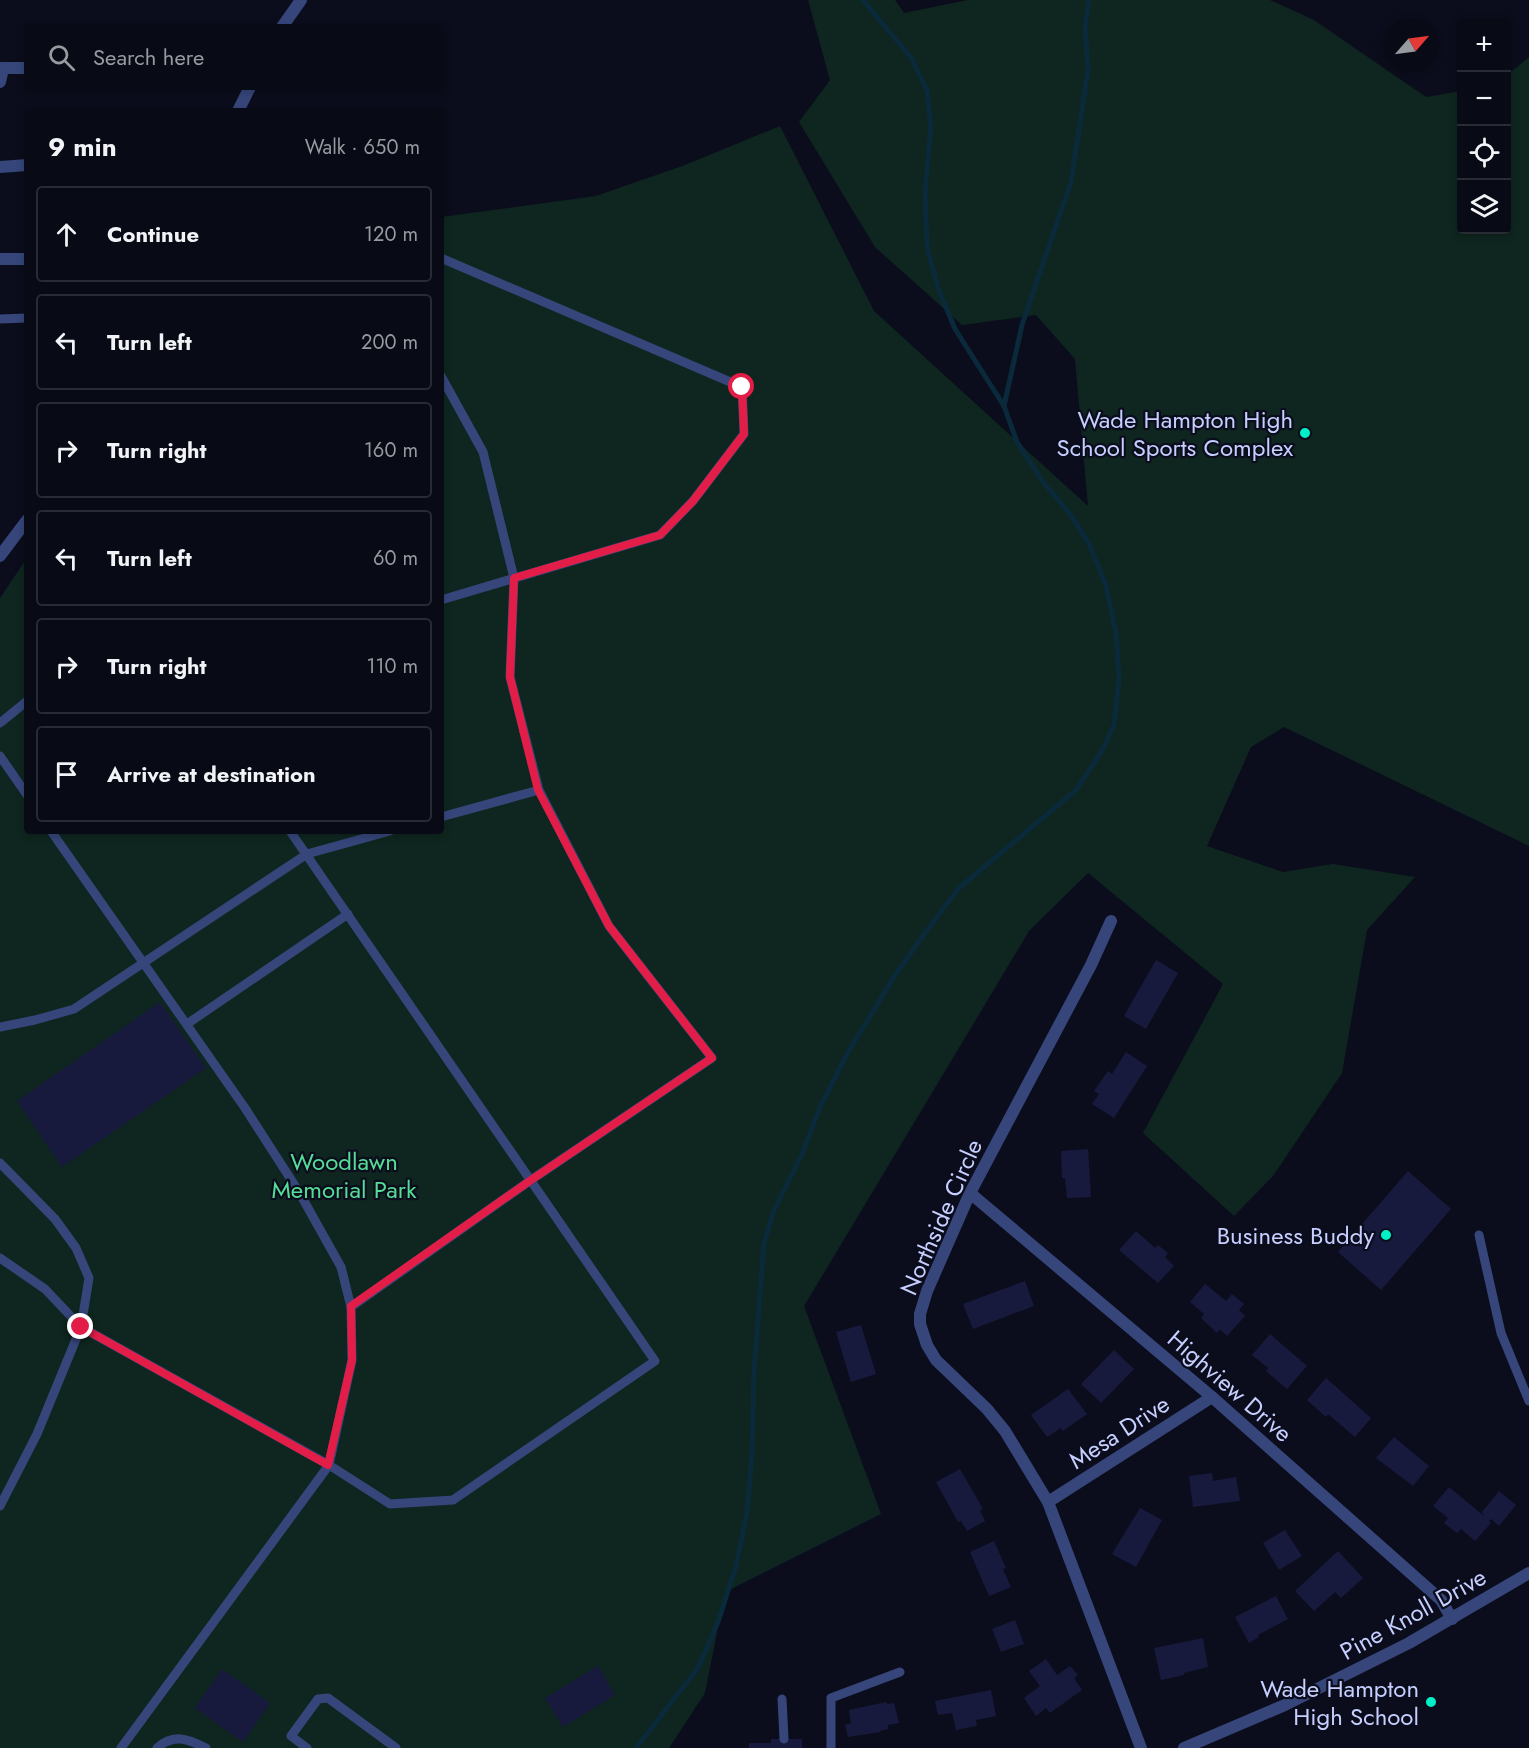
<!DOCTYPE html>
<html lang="en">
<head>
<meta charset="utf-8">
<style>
	:root { --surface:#080a15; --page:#161822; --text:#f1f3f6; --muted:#989aa0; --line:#292b34 }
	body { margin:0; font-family:Jost,sans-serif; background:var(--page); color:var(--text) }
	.controls { position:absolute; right:18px; top:18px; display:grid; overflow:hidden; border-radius:6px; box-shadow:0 3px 9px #0003 }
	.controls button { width:54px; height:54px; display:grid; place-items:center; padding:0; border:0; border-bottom:2px solid var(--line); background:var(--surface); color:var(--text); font:30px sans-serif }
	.compass { position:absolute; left:1385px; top:18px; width:54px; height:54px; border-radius:50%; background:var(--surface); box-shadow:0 3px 9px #0003; rotate:62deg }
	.stop { position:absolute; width:18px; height:18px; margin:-14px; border:4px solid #e11d48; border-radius:50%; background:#fff }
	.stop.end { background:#e11d48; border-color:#fff; box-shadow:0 2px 6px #0008 }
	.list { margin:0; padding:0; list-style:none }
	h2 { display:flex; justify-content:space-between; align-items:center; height:78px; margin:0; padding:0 24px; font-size:26px }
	h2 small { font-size:20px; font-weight:400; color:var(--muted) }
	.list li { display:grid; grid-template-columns:39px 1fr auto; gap:18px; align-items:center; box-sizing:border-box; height:96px; margin:0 12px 12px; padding:0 12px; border:2px solid var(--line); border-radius:6px }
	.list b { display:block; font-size:22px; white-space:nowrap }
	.list em { font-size:20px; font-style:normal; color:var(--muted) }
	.icon { flex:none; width:33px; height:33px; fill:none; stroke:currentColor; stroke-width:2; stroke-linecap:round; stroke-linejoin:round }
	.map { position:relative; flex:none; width:1529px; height:1748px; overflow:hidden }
	.search { position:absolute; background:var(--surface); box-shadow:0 3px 9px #0003; left:24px; top:24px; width:420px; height:66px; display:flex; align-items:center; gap:15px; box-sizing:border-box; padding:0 21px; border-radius:6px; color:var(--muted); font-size:22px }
	.panel { position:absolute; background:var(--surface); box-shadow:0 3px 9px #0003; left:24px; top:108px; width:420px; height:726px; border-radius:6px }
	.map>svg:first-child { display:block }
	.green { fill:#0e261f }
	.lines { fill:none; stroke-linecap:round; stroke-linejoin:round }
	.stream { stroke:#0a2a3c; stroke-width:5 }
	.building { fill:#171a3d }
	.service { stroke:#36467b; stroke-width:9 }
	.minor { stroke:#36467b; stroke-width:12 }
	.tertiary { stroke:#36467b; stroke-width:12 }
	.route { stroke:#e11d48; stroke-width:8 }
	.poi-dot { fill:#01f0c8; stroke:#0b0d1c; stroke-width:2 }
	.labels { text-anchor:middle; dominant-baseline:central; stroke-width:4.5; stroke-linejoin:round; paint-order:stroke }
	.poi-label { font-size:24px; fill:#c6cfff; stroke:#0b0d1c; text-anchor:end }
	.park-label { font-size:24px; fill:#54dd96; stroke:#0b0d1c }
	.street-label { font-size:24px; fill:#c6cfff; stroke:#0b0d1c }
</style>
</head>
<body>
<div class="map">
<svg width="1529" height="1748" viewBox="0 0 1529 1748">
	<rect width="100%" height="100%" fill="#0b0d1c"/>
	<polygon class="green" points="808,0 895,0 904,13 968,0 1270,0 1314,20 1426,97 1461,91 1462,230 1506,230 1507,75 1529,57 1529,846 1284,727 1251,747 1207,846 1283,872 1333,864 1415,877 1367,930 1342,1073 1273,1176 1234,1216 1143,1133 1223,984 1088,873 1029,931 804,1306 881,1514 725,1592 705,1693 669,1748 0,1748 0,598 27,558 27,831 441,831 441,217 596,196 685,165 780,126 874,311 1088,506 1075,359 1036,315 962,325 875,247 799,122 830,80"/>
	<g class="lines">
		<g class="stream">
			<polyline points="1004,406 1022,325 1071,182 1088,70 1085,27 1089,0"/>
			<polyline points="636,1748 698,1668 718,1622 736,1566 747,1512 752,1453 754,1372 764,1243 774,1210 802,1154 820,1107 848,1052 894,977 927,930 959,888 1076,790 1102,751 1114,725 1119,678 1116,633 1106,586 1090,546 1071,515 1043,482 1017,442 1004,406 955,329 938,288 927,247 925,192 931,126 927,91 912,59 863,0"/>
		</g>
	</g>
	<g class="building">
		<polygon points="1156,960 1178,973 1146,1029 1124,1016"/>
		<polygon points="160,1002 206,1068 62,1167 17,1101"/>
		<polygon points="1126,1052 1147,1066 1114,1118 1092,1104 1099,1094 1094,1091 1108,1071 1112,1074"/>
		<polygon points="1088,1149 1091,1197 1067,1198 1065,1178 1062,1178 1061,1151"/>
		<polygon points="1408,1171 1451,1209 1381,1290 1338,1252"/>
		<polygon points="1136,1231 1155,1248 1158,1245 1168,1253 1165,1257 1174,1266 1158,1283 1119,1250"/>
		<polygon points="1025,1281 1034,1306 973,1329 963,1304"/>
		<polygon points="1205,1284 1226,1301 1232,1294 1244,1304 1239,1310 1245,1316 1227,1336 1220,1329 1217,1333 1201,1318 1204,1314 1190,1302"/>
		<polygon points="861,1325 876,1374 851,1382 836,1332"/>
		<polygon points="1270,1334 1307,1366 1287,1389 1266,1371 1268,1368 1252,1355"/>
		<polygon points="1114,1350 1134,1369 1101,1403 1081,1384"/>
		<polygon points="1326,1378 1371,1418 1355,1437 1328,1414 1326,1417 1307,1400"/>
		<polygon points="1068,1389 1087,1414 1063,1431 1061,1428 1047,1437 1031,1415"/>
		<polygon points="1394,1437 1429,1466 1413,1486 1376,1458"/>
		<polygon points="960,1469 983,1509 980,1510 985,1521 967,1531 961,1521 958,1522 936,1482"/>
		<polygon points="1212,1473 1213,1481 1236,1477 1240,1501 1193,1507 1189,1476"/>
		<polygon points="1449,1487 1484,1516 1482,1512 1499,1491 1516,1505 1499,1526 1491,1519 1489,1521 1491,1523 1475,1541 1461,1529 1457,1533 1444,1523 1448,1518 1433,1506"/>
		<polygon points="1140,1508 1162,1520 1136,1567 1112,1554"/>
		<polygon points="1285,1530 1302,1556 1279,1570 1263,1543"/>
		<polygon points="994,1541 1006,1568 1003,1569 1011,1587 989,1596 970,1552"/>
		<polygon points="1338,1551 1363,1578 1341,1598 1335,1592 1314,1611 1295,1591"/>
		<polygon points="1276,1596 1288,1619 1258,1635 1259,1637 1249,1643 1235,1617"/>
		<polygon points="1015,1620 1024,1644 1001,1652 992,1629"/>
		<polygon points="1203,1638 1208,1667 1184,1673 1184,1675 1161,1680 1154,1648"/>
		<polygon points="1046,1659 1057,1675 1070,1666 1078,1675 1074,1678 1082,1690 1050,1713 1046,1708 1036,1716 1024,1698 1040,1686 1029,1671"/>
		<polygon points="598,1666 615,1695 563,1727 545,1698"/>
		<polygon points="222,1669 270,1703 243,1742 195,1708"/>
		<polygon points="991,1690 996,1716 976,1720 977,1726 956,1730 952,1713 938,1715 935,1701"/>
		<polygon points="886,1702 887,1704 894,1703 899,1723 888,1725 888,1729 880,1731 881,1732 848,1737 845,1725 851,1723 849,1710"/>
		<polygon points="771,1739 802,1739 802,1748 749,1748 749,1743 771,1743"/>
	</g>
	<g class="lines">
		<g class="service">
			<polyline points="441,258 742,387 744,434 693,501 660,535 441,600"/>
			<polyline points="0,319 27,318"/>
			<polyline points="0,723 27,701"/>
			<polyline points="0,756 27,795"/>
			<polyline points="441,817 539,790"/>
			<polyline points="51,831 245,1108 299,1192 341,1267 351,1307 352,1360 329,1465 121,1748"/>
			<polyline points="187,1024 348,914"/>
			<polyline points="0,1027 35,1020 74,1009 307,854 390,831"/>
			<polyline points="0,1163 55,1219 76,1248 89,1278 81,1327 37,1434 0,1506"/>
			<polyline points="1479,1235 1501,1333 1529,1401"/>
			<polyline points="0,1258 45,1289 81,1327 329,1465 390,1504 453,1500 655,1361 290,831"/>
			<polyline points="351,1307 531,1180 712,1058 609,926 539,790 510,677 514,578 483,452 441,376"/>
			<polyline points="782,1699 784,1739"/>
			<path d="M 157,1748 C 174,1733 188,1739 206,1748"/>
			<polyline points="307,1748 291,1736 318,1699 328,1698 396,1748"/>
			<polyline points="831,1748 831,1698 900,1672"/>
		</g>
		<g class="minor">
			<polyline points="282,27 301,0"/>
			<polyline points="0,68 27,68"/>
			<polyline points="0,82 3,69"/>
			<polyline points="238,111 250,87"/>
			<polyline points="0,167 27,165"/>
			<polyline points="0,259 27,259"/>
			<polyline points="0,556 27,520"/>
			<polyline points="1111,921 1091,965 970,1193 927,1291 920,1314 920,1324 927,1345 936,1360 987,1409 1005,1431 1048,1502 1141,1748"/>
			<polyline points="970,1193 1212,1397 1441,1600 1452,1619"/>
			<polyline points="1048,1502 1212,1397"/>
		</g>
		<polyline class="tertiary" points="1184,1748 1285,1705 1409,1643 1529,1573"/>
	</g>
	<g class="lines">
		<polyline class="route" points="81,1327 328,1465 352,1360 351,1306 531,1180 712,1058 609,926 538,790 510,677 514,578 660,535 693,501 744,434 742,387"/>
	</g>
	<g class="poi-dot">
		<circle cx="1305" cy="433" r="6"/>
		<circle cx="1386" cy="1235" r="6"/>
		<circle cx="1431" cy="1702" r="6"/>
	</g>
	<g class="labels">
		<g class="poi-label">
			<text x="1293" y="419">Wade Hampton High<tspan x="1293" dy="28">School Sports Complex</tspan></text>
			<text x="1374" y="1235">Business Buddy</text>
			<text x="1419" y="1688">Wade Hampton<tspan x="1419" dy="28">High School</tspan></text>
		</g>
		<g class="park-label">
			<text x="344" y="1161">Woodlawn<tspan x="344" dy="28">Memorial Park</tspan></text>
		</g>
		<g class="street-label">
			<text transform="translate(941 1217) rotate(-66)">Northside Circle</text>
			<text transform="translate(1230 1386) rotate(41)">Highview Drive</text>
			<text transform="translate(1119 1432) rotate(-33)">Mesa Drive</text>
			<text transform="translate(1413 1614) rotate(-29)">Pine Knoll Drive</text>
		</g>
	</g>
</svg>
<div class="controls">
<button>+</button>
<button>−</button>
<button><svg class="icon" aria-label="locate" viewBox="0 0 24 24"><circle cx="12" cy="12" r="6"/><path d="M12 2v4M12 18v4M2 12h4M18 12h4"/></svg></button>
<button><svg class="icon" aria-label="layers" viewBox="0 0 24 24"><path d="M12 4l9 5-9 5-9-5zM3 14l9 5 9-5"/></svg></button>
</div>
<svg class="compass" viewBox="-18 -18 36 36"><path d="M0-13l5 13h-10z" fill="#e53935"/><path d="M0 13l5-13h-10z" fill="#989aa0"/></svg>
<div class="stop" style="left:742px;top:387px"></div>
<div class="stop end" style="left:81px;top:1327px"></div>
<div class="search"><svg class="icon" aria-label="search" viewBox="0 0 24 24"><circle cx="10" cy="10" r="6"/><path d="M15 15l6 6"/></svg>Search here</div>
<section class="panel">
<h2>9 min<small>Walk · 650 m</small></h2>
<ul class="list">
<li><svg class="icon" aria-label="ahead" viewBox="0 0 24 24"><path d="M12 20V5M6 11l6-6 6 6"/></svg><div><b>Continue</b></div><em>120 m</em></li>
<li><svg class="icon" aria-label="left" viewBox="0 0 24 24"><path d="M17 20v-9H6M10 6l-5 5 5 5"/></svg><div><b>Turn left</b></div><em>200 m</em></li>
<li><svg class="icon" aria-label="right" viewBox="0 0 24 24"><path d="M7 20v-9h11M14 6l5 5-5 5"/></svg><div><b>Turn right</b></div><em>160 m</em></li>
<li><svg class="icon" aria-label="left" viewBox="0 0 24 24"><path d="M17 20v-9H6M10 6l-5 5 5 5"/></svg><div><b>Turn left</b></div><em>60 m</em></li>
<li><svg class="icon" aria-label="right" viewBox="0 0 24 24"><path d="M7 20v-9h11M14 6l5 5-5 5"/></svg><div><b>Turn right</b></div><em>110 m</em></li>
<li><svg class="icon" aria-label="arrive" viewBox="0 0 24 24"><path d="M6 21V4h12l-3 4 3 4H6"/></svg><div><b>Arrive at destination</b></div></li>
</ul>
</section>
</div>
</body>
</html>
